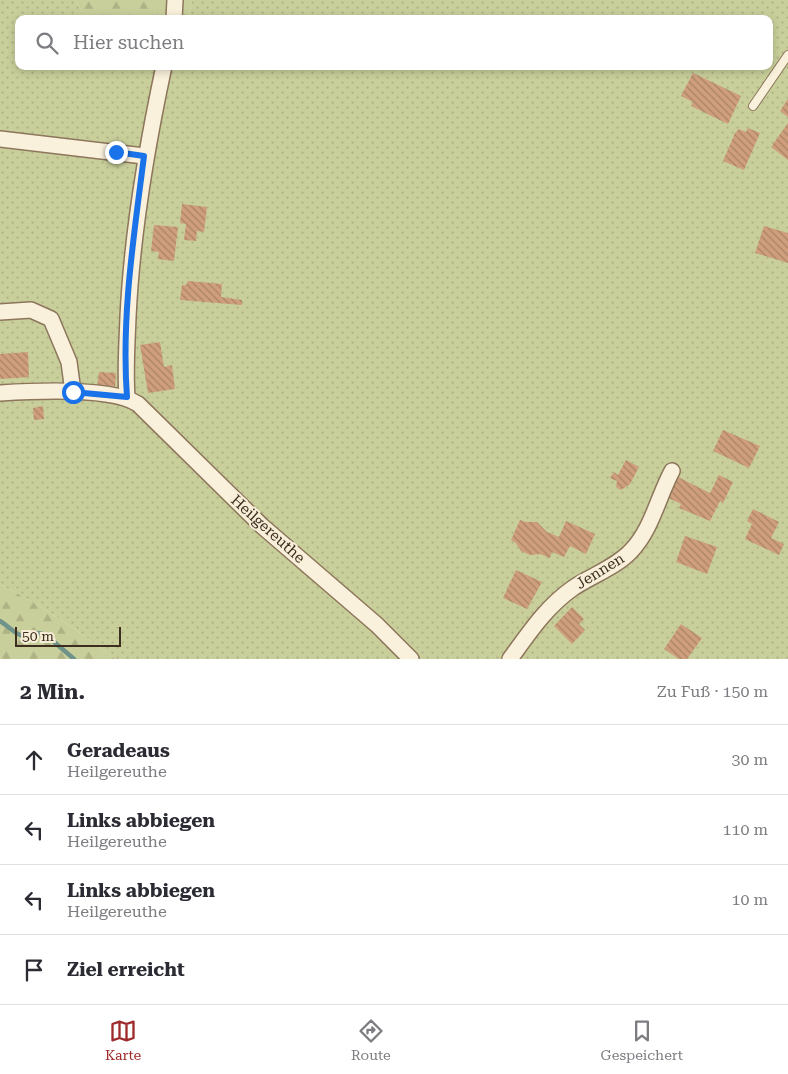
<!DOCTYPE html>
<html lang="de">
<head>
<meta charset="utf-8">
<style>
	:root { --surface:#fff; --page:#f2f2f3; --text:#2b2b33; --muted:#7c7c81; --line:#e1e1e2; --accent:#9e2a2b }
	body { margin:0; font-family:"Roboto Serif",serif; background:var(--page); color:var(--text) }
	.scale { position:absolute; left:15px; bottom:12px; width:106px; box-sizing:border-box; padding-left:5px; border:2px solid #3d2e20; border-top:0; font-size:14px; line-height:18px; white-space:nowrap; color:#3d2e20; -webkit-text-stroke:4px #f7eed8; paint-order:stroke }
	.stop { position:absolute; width:15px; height:15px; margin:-11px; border:4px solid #1a73e8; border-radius:50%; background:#fff }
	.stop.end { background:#1a73e8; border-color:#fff; box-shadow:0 1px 5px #0008 }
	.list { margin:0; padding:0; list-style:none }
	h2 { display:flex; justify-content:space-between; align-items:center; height:65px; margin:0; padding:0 20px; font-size:21px }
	h2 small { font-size:16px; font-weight:400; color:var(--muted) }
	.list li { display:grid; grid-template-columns:32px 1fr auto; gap:15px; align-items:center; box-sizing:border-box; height:70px; padding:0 20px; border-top:1px solid var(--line) }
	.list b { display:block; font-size:19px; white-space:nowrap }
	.list p { margin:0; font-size:16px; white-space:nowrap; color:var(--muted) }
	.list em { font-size:16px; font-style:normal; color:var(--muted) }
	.icon { flex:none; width:28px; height:28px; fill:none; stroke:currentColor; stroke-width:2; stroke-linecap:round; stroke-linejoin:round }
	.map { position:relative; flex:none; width:788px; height:659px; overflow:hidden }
	.search { position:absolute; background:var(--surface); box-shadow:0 2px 8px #0003; left:15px; right:15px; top:15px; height:55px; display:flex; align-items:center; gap:12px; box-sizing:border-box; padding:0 18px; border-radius:10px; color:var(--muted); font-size:19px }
	.sheet { height:345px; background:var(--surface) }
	nav { display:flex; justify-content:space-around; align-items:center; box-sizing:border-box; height:70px; border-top:1px solid var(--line); background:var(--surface); font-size:14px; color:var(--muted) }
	nav a { display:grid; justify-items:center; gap:2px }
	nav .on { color:var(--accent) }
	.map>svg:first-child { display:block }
	.grass { fill:url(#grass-dots) }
	.forest { fill:url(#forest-firs) }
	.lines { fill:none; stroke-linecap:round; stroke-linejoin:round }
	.stream { stroke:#6f938a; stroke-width:4.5 }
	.building { fill:url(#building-back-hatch) }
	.lane-casing { stroke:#8d765c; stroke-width:10 }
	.street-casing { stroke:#8d765c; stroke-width:18 }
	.lane { stroke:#faf1dc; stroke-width:8 }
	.street { stroke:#faf1dc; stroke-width:15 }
	.route { stroke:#1a73e8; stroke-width:6 }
	.labels { text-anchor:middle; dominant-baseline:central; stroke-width:4; stroke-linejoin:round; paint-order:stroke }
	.street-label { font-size:15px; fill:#3d2e20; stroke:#f7eed8 }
</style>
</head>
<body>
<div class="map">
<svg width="788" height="659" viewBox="0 0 788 659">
	<defs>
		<pattern id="grass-dots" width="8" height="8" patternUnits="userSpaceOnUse" patternTransform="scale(1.25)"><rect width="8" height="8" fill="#c9cf9b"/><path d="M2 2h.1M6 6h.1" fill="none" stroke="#aeb285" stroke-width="1.8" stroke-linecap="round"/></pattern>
		<pattern id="forest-firs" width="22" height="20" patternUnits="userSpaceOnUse" patternTransform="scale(1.25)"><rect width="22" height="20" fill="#c9cf9b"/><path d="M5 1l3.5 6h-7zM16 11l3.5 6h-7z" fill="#aeb285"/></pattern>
		<pattern id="building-back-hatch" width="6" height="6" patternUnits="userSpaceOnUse" patternTransform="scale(1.25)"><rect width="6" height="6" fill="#cf9f7d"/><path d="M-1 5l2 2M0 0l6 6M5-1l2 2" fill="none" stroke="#a98266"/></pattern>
	</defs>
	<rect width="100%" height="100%" fill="#f0e4c8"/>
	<path class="grass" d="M 0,0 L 76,0 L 85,19 L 19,19 L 19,66 L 769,66 L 769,19 L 188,19 L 192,0 L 788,0 L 788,659 L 115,659 C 78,631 42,604 0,585 Z"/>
	<g class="forest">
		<polygon points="76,0 192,0 188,19 85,19"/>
		<path d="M 0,585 C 42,604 78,631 115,659 L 0,659 Z"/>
	</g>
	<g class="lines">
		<path class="stream" d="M 0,621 C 16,631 18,641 38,633 L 46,635 L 74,659"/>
	</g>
	<g class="building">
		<polygon points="693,73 741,96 728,124 691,106 693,102 681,96"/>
		<polygon points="788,99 788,117 780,111"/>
		<polygon points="788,123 788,160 771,147"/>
		<polygon points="748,128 760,133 744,170 723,161 735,133 739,129 746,132"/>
		<polygon points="182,204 207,207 204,232 197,231 196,241 184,240 186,224 180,223"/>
		<polygon points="154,225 178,227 174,261 158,259 159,252 151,251"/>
		<polygon points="764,226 788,233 788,263 755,253"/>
		<polygon points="188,281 222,284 221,297 242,300 242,305 180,300 182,285 186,285"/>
		<polygon points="160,342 164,367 172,365 175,389 148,393 140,345"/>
		<polygon points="28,352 29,377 0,379 0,354"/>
		<polygon points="99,372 116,373 115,389 97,388"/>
		<polygon points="43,406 44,419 34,420 33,408"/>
		<polygon points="723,430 760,446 749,468 713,451"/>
		<polygon points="626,460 639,467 630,484 621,490 616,487 617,481 610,478 614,472 618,475"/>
		<polygon points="674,475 710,493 719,475 733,482 723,503 720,501 710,521 679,508 681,504 664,496"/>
		<polygon points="753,509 779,522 771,538 784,544 779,555 745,539 752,524 747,521"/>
		<polygon points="520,520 526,522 537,522 547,532 559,537 566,521 595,534 586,554 570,546 564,557 552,552 550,558 540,554 530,555 521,551 516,543 511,540"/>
		<polygon points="685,536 717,547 707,574 676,562"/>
		<polygon points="516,570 542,582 527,609 503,598"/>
		<polygon points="572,607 584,619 579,624 585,630 572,644 554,626"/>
		<polygon points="681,624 702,638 687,659 679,659 664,649"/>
	</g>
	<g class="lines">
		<defs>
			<polyline id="lane" points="753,106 788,55"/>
			<g id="street">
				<polyline points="174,19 175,0"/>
				<polyline points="0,139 144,156"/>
				<polyline points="0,312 31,310 51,319 69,362 73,392"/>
				<path d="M 0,393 C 32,391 112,387 138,404 L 262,526 L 377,625 L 411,659"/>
				<path d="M 127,397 C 125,370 127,344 128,317 C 132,232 146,150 164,66"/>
				<path d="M 510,659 C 529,633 546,607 573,588 C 591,576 616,567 631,551 C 652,529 658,497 672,471"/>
			</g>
		</defs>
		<use href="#lane" class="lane-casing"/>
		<use href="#street" class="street-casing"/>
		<use href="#lane" class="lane"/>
		<use href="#street" class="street"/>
	</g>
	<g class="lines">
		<path class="route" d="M 73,392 L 127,397 C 121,317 134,235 144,156 L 116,152"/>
	</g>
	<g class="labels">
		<g class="street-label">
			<text transform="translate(268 529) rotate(42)">Heilgereuthe</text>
			<text transform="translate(600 571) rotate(-32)">Jennen</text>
		</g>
	</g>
</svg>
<div class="scale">50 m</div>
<div class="stop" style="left:73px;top:392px"></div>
<div class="stop end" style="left:116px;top:152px"></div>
<div class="search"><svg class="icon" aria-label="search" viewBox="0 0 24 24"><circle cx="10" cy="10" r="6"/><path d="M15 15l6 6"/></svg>Hier suchen</div>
</div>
<section class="sheet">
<h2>2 Min.<small>Zu Fuß · 150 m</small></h2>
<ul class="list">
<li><svg class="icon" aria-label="ahead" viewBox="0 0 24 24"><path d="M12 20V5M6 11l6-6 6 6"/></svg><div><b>Geradeaus</b><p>Heilgereuthe</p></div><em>30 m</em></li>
<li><svg class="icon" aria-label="left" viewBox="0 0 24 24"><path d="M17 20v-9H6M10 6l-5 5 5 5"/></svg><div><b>Links abbiegen</b><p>Heilgereuthe</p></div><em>110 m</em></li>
<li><svg class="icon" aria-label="left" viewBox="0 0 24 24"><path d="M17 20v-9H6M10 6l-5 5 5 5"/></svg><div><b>Links abbiegen</b><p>Heilgereuthe</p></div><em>10 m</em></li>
<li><svg class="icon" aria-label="arrive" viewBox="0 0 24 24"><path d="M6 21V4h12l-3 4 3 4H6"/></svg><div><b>Ziel erreicht</b></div></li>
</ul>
</section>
<nav>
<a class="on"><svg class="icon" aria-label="map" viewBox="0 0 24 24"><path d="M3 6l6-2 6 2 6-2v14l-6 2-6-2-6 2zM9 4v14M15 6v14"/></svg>Karte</a>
<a><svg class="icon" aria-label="directions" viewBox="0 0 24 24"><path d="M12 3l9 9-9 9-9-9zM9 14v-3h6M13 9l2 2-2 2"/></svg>Route</a>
<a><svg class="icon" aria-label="saved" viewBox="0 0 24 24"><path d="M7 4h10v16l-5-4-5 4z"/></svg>Gespeichert</a>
</nav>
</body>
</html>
